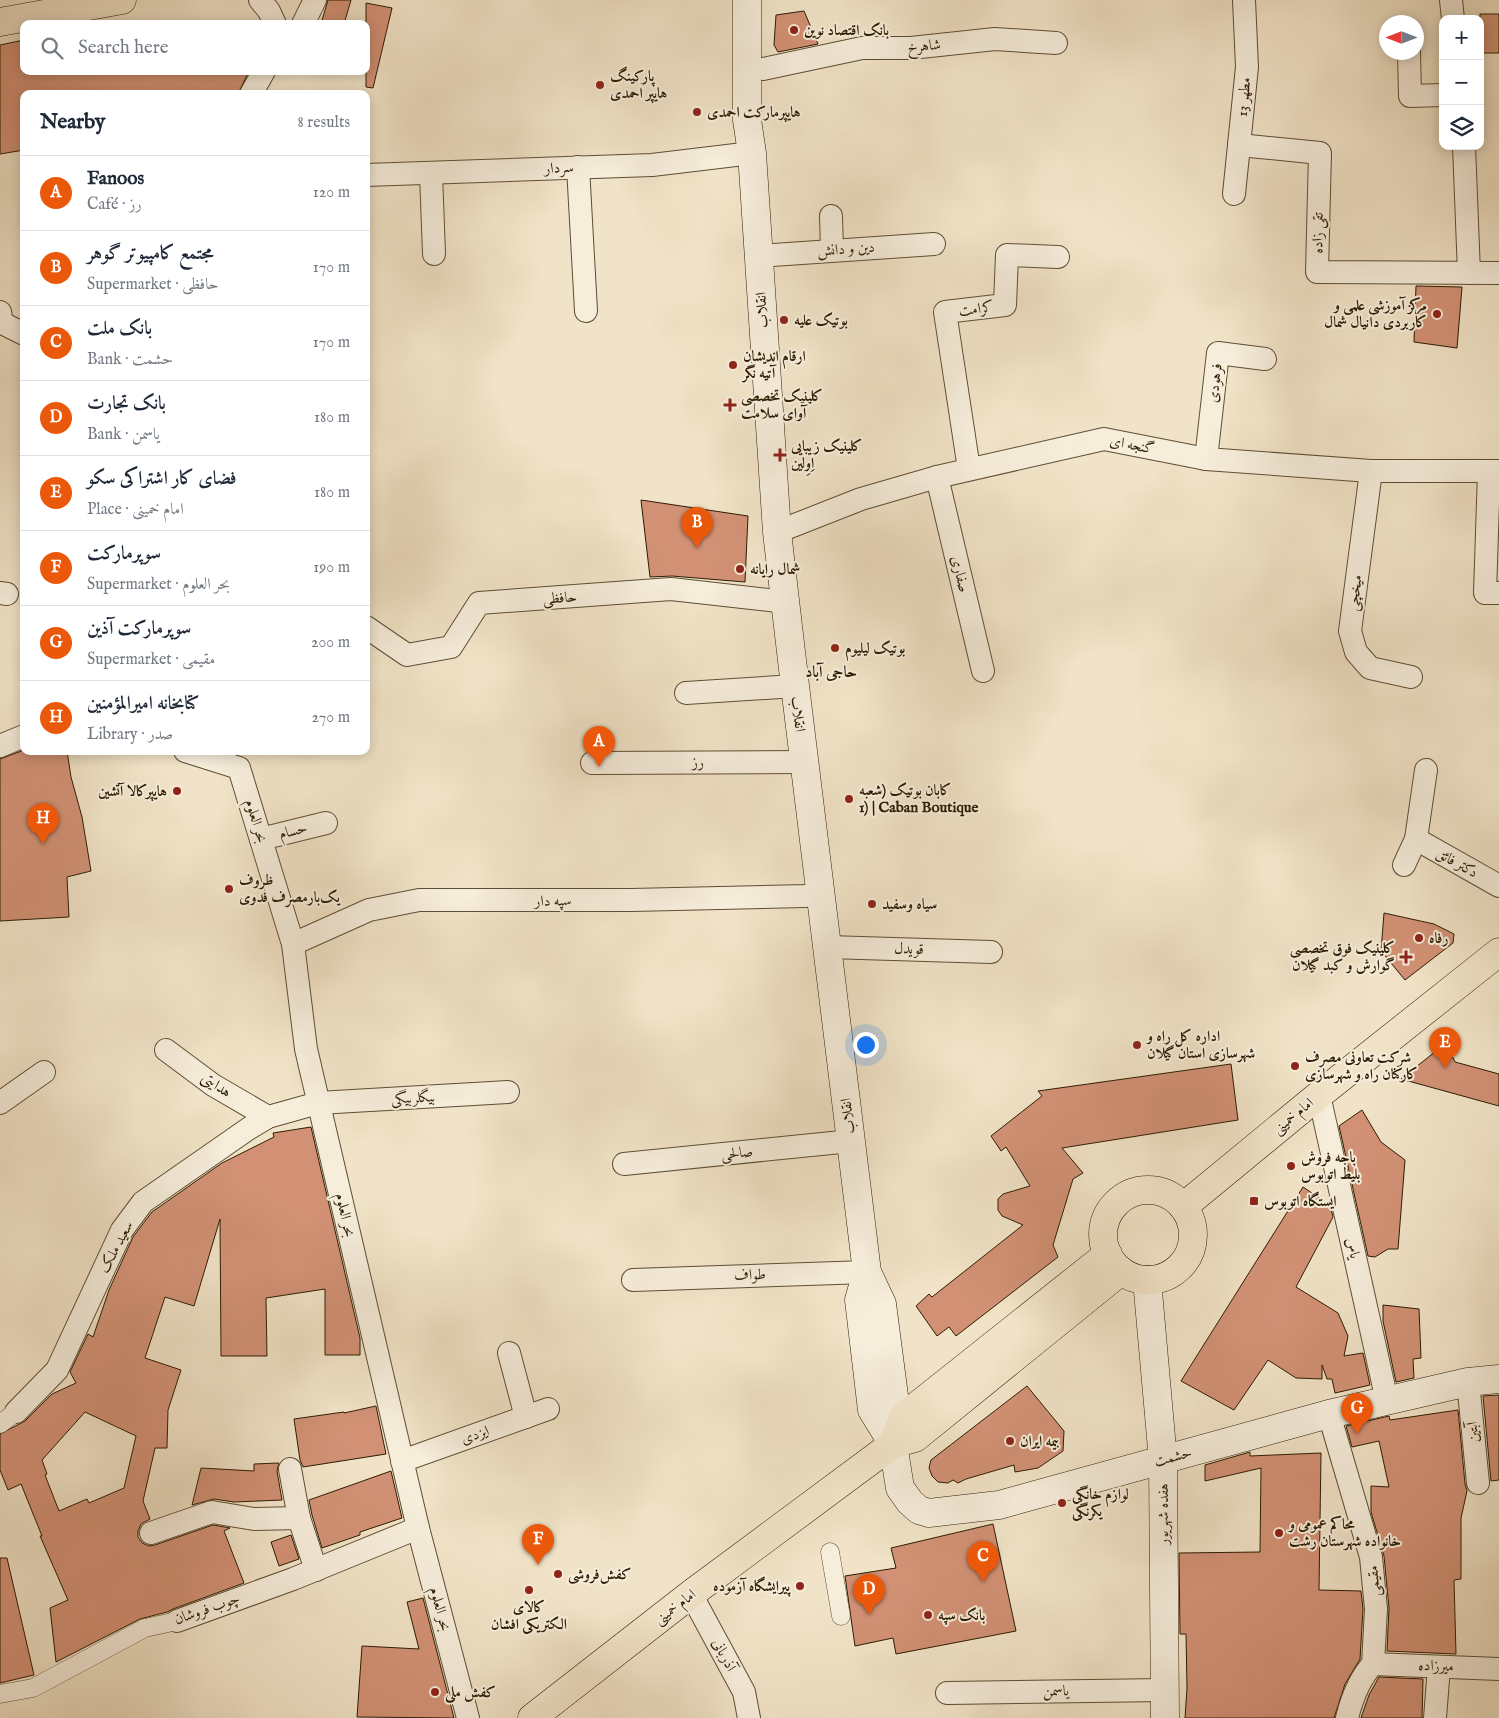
<!DOCTYPE html>
<html lang="en">
<head>
<meta charset="utf-8">
<style>
	:root { --surface:#fff; --page:#f2f2f3; --text:#1f2937; --muted:#747a83; --line:#e0e1e3; --accent:#ea580c }
	body { margin:0; font-family:"IM FELL English",Amiri,serif; background:var(--page); color:var(--text) }
	.controls { position:absolute; right:15px; top:15px; display:grid; overflow:hidden; border-radius:10px; box-shadow:0 2px 12px #0003 }
	.controls button { width:45px; height:45px; display:grid; place-items:center; padding:0; border:0; border-bottom:1px solid var(--line); background:var(--surface); color:var(--text); font:25px sans-serif }
	.compass { position:absolute; left:1379px; top:15px; width:45px; height:45px; border-radius:50%; background:var(--surface); box-shadow:0 2px 12px #0003; rotate:270deg }
	.you { position:absolute; left:865px; top:1044px; width:18px; height:18px; margin:-12px; border:4px solid #fff; border-radius:50%; background:#1a73e8; box-shadow:0 0 0 8px #1a73e833 }
	.badge { display:grid; place-items:center; width:32px; height:32px; border-radius:50%; background:var(--accent); color:#fff; font-size:16px; font-weight:700 }
	.pin { position:absolute; translate:-50% -41px; filter:drop-shadow(0 1px 2px #0008) }
	.pin::after { content:''; position:absolute; top:26px; width:18px; height:15px; background:inherit; clip-path:polygon(0 0,100% 0,50% 100%) }
	.list { margin:0; padding:0; list-style:none }
	h2 { display:flex; justify-content:space-between; align-items:center; height:65px; margin:0; padding:0 20px; font-size:21px }
	h2 small { font-size:16px; font-weight:400; color:var(--muted) }
	.list li { display:grid; grid-template-columns:32px 1fr auto; gap:15px; align-items:center; box-sizing:border-box; height:75px; padding:0 20px; border-top:1px solid var(--line) }
	.list b { display:block; font-size:19px; white-space:nowrap }
	.list p { margin:0; font-size:16px; white-space:nowrap; color:var(--muted) }
	.list em { font-size:16px; font-style:normal; color:var(--muted) }
	.icon { flex:none; width:28px; height:28px; fill:none; stroke:currentColor; stroke-width:2; stroke-linecap:round; stroke-linejoin:round }
	.map { position:relative; flex:none; width:1499px; height:1718px; overflow:hidden }
	.search { position:absolute; background:var(--surface); box-shadow:0 2px 12px #0003; left:20px; top:20px; width:350px; height:55px; display:flex; align-items:center; gap:12px; box-sizing:border-box; padding:0 18px; border-radius:10px; color:var(--muted); font-size:19px }
	.panel { position:absolute; background:var(--surface); box-shadow:0 2px 12px #0003; left:20px; top:90px; width:350px; height:665px; border-radius:10px }
	.map>svg:first-child { display:block }
	.building { fill:#d29175; stroke:#2d1c02; fill-rule:evenodd }
	.lines { fill:none; stroke-linecap:round; stroke-linejoin:round }
	.pedestrian-casing { stroke:#5e4e33; stroke-width:19 }
	.minor-casing { stroke:#5e4e33; stroke-width:24 }
	.secondary-casing { stroke:#2d1c02; stroke-width:29 }
	.primary-casing { stroke:#2d1c02; stroke-width:29 }
	.pedestrian { stroke:#f6eddb; stroke-width:18 }
	.minor { stroke:#f6eddb; stroke-width:22 }
	.secondary { stroke:#f6eddb; stroke-width:28 }
	.primary { stroke:#f1e3c7; stroke-width:28 }
	.poi-dot { fill:#8f2418; stroke:#f6eddb; stroke-width:2 }
	.labels { text-anchor:middle; dominant-baseline:central; stroke-width:4; stroke-linejoin:round; paint-order:stroke }
	.poi-label { font-size:15px; font-weight:bold; fill:#2d1c02; stroke:#f6eddb; text-anchor:start }
	.street-label { font-size:15px; fill:#2d1c02; stroke:#f6eddb }
	.neighbourhood-label { font-size:16px; font-weight:bold; fill:#2d1c02; stroke:#f6eddb }
</style>
</head>
<body>
<div class="map">
<svg width="1499" height="1718" viewBox="0 0 1499 1718">
	<rect width="100%" height="100%" fill="#f1e3c7"/>
	<filter id="stains"><feTurbulence type="fractalNoise" baseFrequency=".004" numOctaves="4"/><feColorMatrix values="0 0 0 0 .2 0 0 0 0 .09 0 0 0 0 .02 0 0 0 .5 -.17"/></filter>
	<radialGradient id="worn" r=".72"><stop offset=".6" stop-color="#630" stop-opacity="0"/><stop offset="1" stop-color="#630" stop-opacity=".3"/></radialGradient>
	<g class="building">
		<polygon points="328,0 351,0 344,24 321,24"/>
		<polygon points="366,3 392,8 373,88 366,87"/>
		<polygon points="804,11 818,44 778,52 774,45 776,15"/>
		<rect x="1480" y="14" width="19" height="39"/>
		<polygon points="24,40 24,71 249,71 238,94 24,94 24,150 0,154 0,45"/>
		<polygon points="1416,286 1462,287 1457,348 1414,342"/>
		<polygon points="641,500 748,516 745,582 672,576 650,577"/>
		<polygon points="24,750 67,751 71,777 82,817 91,871 67,877 69,917 0,921 0,759"/>
		<polygon points="1384,913 1434,924 1454,934 1453,943 1405,980 1381,951"/>
		<polygon points="1446,1043 1455,1062 1499,1074 1499,1106 1401,1079"/>
		<polygon points="1231,1064 1238,1120 1062,1148 1083,1173 1073,1179 1053,1245 1058,1257 956,1336 949,1327 937,1336 916,1306 929,1294 932,1297 1023,1225 1002,1216 998,1210 998,1199 1003,1194 1030,1186 1006,1147 1001,1151 991,1136 1042,1096 1038,1091"/>
		<polygon points="1362,1110 1381,1142 1405,1160 1398,1249 1388,1249 1375,1257 1368,1256 1339,1126"/>
		<path d="M 311,1127 L 360,1338 L 360,1355 L 325,1355 L 325,1289 L 266,1298 L 267,1356 L 221,1356 L 220,1219 L 194,1306 L 165,1297 L 145,1358 L 181,1370 L 168,1410 L 167,1448 L 155,1448 L 143,1501 L 150,1519 L 141,1524 L 138,1531 L 138,1537 L 142,1543 L 149,1546 L 155,1545 L 213,1525 L 230,1528 L 224,1531 L 244,1583 L 173,1609 L 167,1612 L 140,1619 L 56,1662 L 50,1608 L 68,1600 L 40,1536 L 42,1536 L 21,1484 L 8,1490 L 0,1470 L 0,1434 L 25,1421 L 52,1394 L 76,1383 L 70,1372 L 88,1334 L 93,1337 L 109,1290 L 133,1237 L 152,1212 L 222,1163 L 274,1137 L 273,1133 ZM 85,1412 L 136,1436 L 124,1488 L 89,1503 L 87,1499 L 59,1511 L 45,1475 L 47,1474 L 42,1460 Z"/>
		<polygon points="1303,1187 1330,1205 1333,1217 1296,1287 1338,1313 1348,1336 1344,1356 1363,1353 1370,1385 1335,1393 1332,1379 1327,1379 1322,1365 1322,1379 1296,1378 1268,1360 1234,1410 1181,1381"/>
		<polygon points="1383,1305 1419,1309 1421,1358 1413,1359 1414,1378 1396,1382 1383,1321"/>
		<polygon points="1027,1386 1064,1431 1063,1451 1038,1468 1015,1472 1014,1465 966,1479 958,1483 953,1480 948,1483 938,1482 932,1476 929,1468 931,1460"/>
		<polygon points="1499,1395 1499,1480 1491,1481 1483,1396"/>
		<polygon points="376,1406 386,1454 303,1467 300,1460 294,1419 344,1412 344,1413"/>
		<polygon points="1458,1410 1465,1484 1467,1491 1461,1518 1461,1579 1454,1580 1456,1654 1387,1651 1389,1608 1384,1556 1371,1512 1371,1486 1389,1487 1379,1441 1352,1447 1346,1426 1389,1416 1390,1420"/>
		<polygon points="1250,1452 1250,1456 1321,1453 1319,1590 1361,1591 1363,1609 1360,1659 1345,1684 1334,1718 1185,1718 1187,1688 1186,1634 1180,1634 1179,1553 1260,1552 1261,1468 1205,1481 1205,1465"/>
		<polygon points="279,1463 277,1471 282,1500 234,1502 214,1499 192,1505 201,1468 254,1471 254,1464"/>
		<polygon points="391,1471 402,1518 360,1532 360,1535 322,1548 312,1515 309,1500"/>
		<polygon points="993,1524 1016,1631 896,1654 893,1638 855,1646 845,1576 896,1568 891,1548"/>
		<polygon points="291,1535 299,1559 279,1566 271,1542"/>
		<polygon points="0,1558 7,1558 34,1675 0,1683"/>
		<polygon points="423,1598 454,1718 357,1717 362,1646 419,1649 407,1602"/>
		<polygon points="1379,1677 1423,1679 1422,1718 1361,1718 1369,1695"/>
	</g>
	<g class="lines">
		<defs>
			<g id="pedestrian">
				<polyline points="0,1424 16,1412"/>
				<polyline points="830,1552 841,1616"/>
				<polyline points="0,1694 33,1688 145,1628 177,1621"/>
			</g>
			<g id="minor">
				<polyline points="260,0 269,11 275,24"/>
				<polyline points="1451,0 1453,19"/>
				<polyline points="303,24 315,0"/>
				<polyline points="1409,52 1410,96 1443,95"/>
				<polyline points="763,69 862,48 911,48 995,39 1056,43"/>
				<polyline points="251,94 264,71"/>
				<polyline points="1239,145 1320,153 1317,272 1499,273"/>
				<polyline points="1464,146 1469,273"/>
				<polyline points="578,167 586,311"/>
				<polyline points="431,174 434,254"/>
				<polyline points="366,175 652,165 752,153"/>
				<polyline points="1234,194 1247,67 1244,0"/>
				<polyline points="831,216 832,250"/>
				<polyline points="758,256 934,244"/>
				<polyline points="0,312 2,323 24,334"/>
				<polyline points="1206,459 1218,353 1265,359"/>
				<polyline points="969,469 945,312 1005,305 1007,255 1058,257"/>
				<polyline points="1371,471 1350,631 1356,652 1370,668 1411,677"/>
				<polyline points="1489,472 1485,593 1499,593"/>
				<polyline points="937,477 983,671"/>
				<polyline points="777,532 861,499 937,477 1104,439 1206,459 1371,471 1499,471"/>
				<polyline points="0,593 7,594"/>
				<polyline points="366,627 407,655 451,647 479,603 671,589 786,602"/>
				<polyline points="686,693 795,686"/>
				<polyline points="0,746 24,736"/>
				<polyline points="185,751 239,768 293,944 306,1049 418,1528 468,1718"/>
				<polyline points="592,763 804,762"/>
				<polyline points="261,839 326,823"/>
				<polyline points="1416,839 1499,886"/>
				<polyline points="1404,865 1416,839 1426,770"/>
				<polyline points="293,944 369,910 419,900 631,900 805,896 821,894"/>
				<polyline points="828,947 991,952"/>
				<polyline points="166,1050 213,1085 268,1117"/>
				<polyline points="1319,1095 1387,1401"/>
				<polyline points="0,1103 44,1072"/>
				<polyline points="624,1164 851,1141"/>
				<polyline points="633,1280 867,1272"/>
				<polyline points="509,1353 526,1417"/>
				<polyline points="1468,1382 1478,1483"/>
				<polyline points="16,1412 57,1370 122,1230 143,1202 248,1129 268,1117 318,1103 508,1092"/>
				<path d="M 1329,1414 L 1371,1557 L 1376,1609 L 1373,1664 C 1359,1679 1352,1698 1347,1718"/>
				<polyline points="402,1461 548,1409"/>
				<polyline points="290,1469 299,1518 316,1570"/>
				<polyline points="151,1533 212,1512 254,1519 299,1518"/>
				<polyline points="691,1594 744,1692 749,1718"/>
				<polyline points="177,1621 293,1579 418,1528"/>
				<polyline points="1373,1664 1499,1669"/>
				<polyline points="947,1693 1165,1690"/>
				<polyline points="1435,1718 1439,1667"/>
			</g>
			<g id="secondary">
				<polyline points="747,0 747,120 752,153 777,532 795,686 867,1272 882,1304 894,1396 893,1444 900,1488 910,1502 919,1510 929,1513 999,1505 1329,1414 1468,1382 1499,1379"/>
				<polyline points="867,1272 859,1300 872,1410 893,1444"/>
				<polyline points="1147,1280 1163,1460 1165,1718"/>
			</g>
			<g id="primary">
				<polyline points="0,22 122,0"/>
				<circle cx="1148" cy="1235" r="45"/>
				<polyline points="1183,1207 1319,1095 1499,952"/>
				<polyline points="893,1444 904,1416 1108,1254"/>
				<polyline points="532,1718 691,1594 893,1444 915,1438 1121,1271"/>
			</g>
		</defs>
		<use href="#pedestrian" class="pedestrian-casing"/>
		<use href="#minor" class="minor-casing"/>
		<use href="#secondary" class="secondary-casing"/>
		<use href="#primary" class="primary-casing"/>
		<use href="#pedestrian" class="pedestrian"/>
		<use href="#minor" class="minor"/>
		<use href="#secondary" class="secondary"/>
		<use href="#primary" class="primary"/>
	</g>
	<g class="poi-dot">
		<circle cx="794" cy="30" r="5"/>
		<circle cx="600" cy="85" r="5"/>
		<circle cx="697" cy="112" r="5"/>
		<circle cx="1437" cy="314" r="5"/>
		<circle cx="784" cy="320" r="5"/>
		<circle cx="733" cy="365" r="5"/>
		<path d="M727.5 397.5h5v5h5v5h-5v5h-5v-5h-5v-5h5z"/>
		<path d="M777.5 447.5h5v5h5v5h-5v5h-5v-5h-5v-5h5z"/>
		<circle cx="740" cy="569" r="5"/>
		<circle cx="835" cy="648" r="5"/>
		<circle cx="177" cy="791" r="5"/>
		<circle cx="849" cy="799" r="5"/>
		<circle cx="229" cy="889" r="5"/>
		<circle cx="872" cy="904" r="5"/>
		<circle cx="1419" cy="938" r="5"/>
		<path d="M1403.5 949.5h5v5h5v5h-5v5h-5v-5h-5v-5h5z"/>
		<circle cx="1137" cy="1045" r="5"/>
		<circle cx="1295" cy="1066" r="5"/>
		<circle cx="1291" cy="1166" r="5"/>
		<rect x="1249" y="1196" width="10" height="10" rx="2.5"/>
		<circle cx="1010" cy="1441" r="5"/>
		<circle cx="1062" cy="1503" r="5"/>
		<circle cx="1279" cy="1533" r="5"/>
		<circle cx="558" cy="1574" r="5"/>
		<circle cx="800" cy="1586" r="5"/>
		<circle cx="529" cy="1590" r="5"/>
		<circle cx="928" cy="1615" r="5"/>
		<circle cx="435" cy="1692" r="5"/>
	</g>
	<g class="labels">
		<g class="poi-label">
			<text x="804" y="30">بانک اقتصاد نوین</text>
			<text x="610" y="76">پارکینگ<tspan x="610" dy="17">هایپر احمدی</tspan></text>
			<text x="707" y="112">هایپرمارکت احمدی</text>
			<text x="1427" y="305" text-anchor="end">مرکز آموزشی علمی و<tspan x="1427" dy="17">کاربردی دانیال شمال</tspan></text>
			<text x="794" y="320">بوتیک علیه</text>
			<text x="743" y="356">ارقام اندیشان<tspan x="743" dy="17">آتیه نگر</tspan></text>
			<text x="741" y="396">کلینیک تخصصی<tspan x="741" dy="17">آوای سلامت</tspan></text>
			<text x="791" y="446">کلینیک زیبایی<tspan x="791" dy="17">اِوِلین</tspan></text>
			<text x="750" y="569">شمال رایانه</text>
			<text x="845" y="648">بوتیک لیلیوم</text>
			<text x="859" y="790">کابان بوتیک (شعبه<tspan x="859" dy="17">1) | Caban Boutique</tspan></text>
			<text x="167" y="791" text-anchor="end">هایپرکالا آتشین</text>
			<text x="239" y="880">ظروف<tspan x="239" dy="17">یک‌بارمصرف فدوی</tspan></text>
			<text x="882" y="904">سیاه وسفید</text>
			<text x="1429" y="938">رفاه</text>
			<text x="1395" y="948" text-anchor="end">کلینیک فوق تخصصی<tspan x="1395" dy="17">گوارش و کبد گیلان</tspan></text>
			<text x="1147" y="1036">اداره کل راه و<tspan x="1147" dy="17">شهرسازی استان گیلان</tspan></text>
			<text x="1305" y="1057">شرکت تعاونی مصرف<tspan x="1305" dy="17">کارکنان راه و شهرسازی</tspan></text>
			<text x="1301" y="1157">باجه فروش<tspan x="1301" dy="17">بلیط اتوبوس</tspan></text>
			<text x="1264" y="1201">ایستگاه اتوبوس</text>
			<text x="1020" y="1441">بیمه ایران</text>
			<text x="1072" y="1494">لوازم خانگی<tspan x="1072" dy="17">یکرنگی</tspan></text>
			<text x="1289" y="1524">محاکم عمومی و<tspan x="1289" dy="17">خانواده شهرستان رشت</tspan></text>
			<text x="568" y="1574">کفش‌فروشی</text>
			<text x="790" y="1586" text-anchor="end">پیرایشگاه آزموده</text>
			<text x="529" y="1607" text-anchor="middle">کالای<tspan x="529" dy="17">الکتریکی افشان</tspan></text>
			<text x="938" y="1615">بانک سپه</text>
			<text x="445" y="1692">کفش ملی</text>
		</g>
		<g class="street-label">
			<text transform="translate(924 46) rotate(-5)">شاهرخ</text>
			<text transform="translate(1244 97) rotate(-85)">مطهر 13</text>
			<text transform="translate(559 168) rotate(-3)">سردار</text>
			<text transform="translate(1318 233) rotate(-89)">تقی زاده</text>
			<text transform="translate(846 249) rotate(-4)">دین و دانش</text>
			<text transform="translate(976 309) rotate(-7)">کرامت</text>
			<text transform="translate(762 310) rotate(-94)">انقلاب</text>
			<text transform="translate(1215 383) rotate(-83)">فرهودی</text>
			<text transform="translate(1132 445) rotate(11)">گنجه ای</text>
			<text transform="translate(960 574) rotate(77)">صفاری</text>
			<text transform="translate(1355 593) rotate(-83)">میخچی</text>
			<text transform="translate(560 598) rotate(-4)">حافظی</text>
			<text transform="translate(798 714) rotate(83)">انقلاب</text>
			<text x="698" y="762">رز</text>
			<text transform="translate(256 821) rotate(73)">بحر العلوم</text>
			<text transform="translate(293 831) rotate(-14)">حسام</text>
			<text transform="translate(1457 863) rotate(29)">دکتر فائق</text>
			<text transform="translate(553 901) rotate(-1)">سپه دار</text>
			<text transform="translate(909 949) rotate(2)">قویدل</text>
			<text transform="translate(216 1085) rotate(33)">هدایتی</text>
			<text transform="translate(413 1098) rotate(-3)">بیگلربیگی</text>
			<text transform="translate(848 1116) rotate(-97)">انقلاب</text>
			<text transform="translate(1293 1116) rotate(-39)">امام خمینی</text>
			<text transform="translate(737 1153) rotate(-6)">صالحی</text>
			<text transform="translate(345 1215) rotate(77)">بحر العلوم</text>
			<text transform="translate(116 1247) rotate(-62)">سعید ملک</text>
			<text transform="translate(1353 1248) rotate(77)">یاس</text>
			<text transform="translate(750 1275) rotate(-2)">طواف</text>
			<text transform="translate(1473 1432) rotate(-96)">آبتین</text>
			<text transform="translate(475 1435) rotate(-20)">ایزدی</text>
			<text transform="translate(1173 1457) rotate(-15)">حشمت</text>
			<text transform="translate(1163 1514) rotate(-90)">هفده شهریور</text>
			<text transform="translate(1374 1581) rotate(-95)">مقیمی</text>
			<text transform="translate(675 1607) rotate(-37)">امام خمینی</text>
			<text transform="translate(207 1609) rotate(-19)">چوب فروشان</text>
			<text transform="translate(440 1609) rotate(75)">بحر العلوم</text>
			<text transform="translate(724 1655) rotate(62)">آذربانی</text>
			<text transform="translate(1436 1666) rotate(2)">میرزاده</text>
			<text transform="translate(1056 1691) rotate(-1)">یاسمن</text>
		</g>
		<g class="neighbourhood-label">
			<text x="831" y="673">حاجی آباد</text>
		</g>
	</g>
	<rect width="100%" height="100%" filter="url(#stains)"/>
	<rect width="100%" height="100%" fill="url(#worn)"/>
</svg>
<div class="controls">
<button>+</button>
<button>−</button>
<button><svg class="icon" aria-label="layers" viewBox="0 0 24 24"><path d="M12 4l9 5-9 5-9-5zM3 14l9 5 9-5"/></svg></button>
</div>
<svg class="compass" viewBox="-18 -18 36 36"><path d="M0-13l5 13h-10z" fill="#e53935"/><path d="M0 13l5-13h-10z" fill="#747a83"/></svg>
<div class="you"></div>
<div class="pin badge" style="left:599px;top:767px">A</div>
<div class="pin badge" style="left:697px;top:548px">B</div>
<div class="pin badge" style="left:983px;top:1582px">C</div>
<div class="pin badge" style="left:869px;top:1615px">D</div>
<div class="pin badge" style="left:1445px;top:1068px">E</div>
<div class="pin badge" style="left:538px;top:1565px">F</div>
<div class="pin badge" style="left:1357px;top:1434px">G</div>
<div class="pin badge" style="left:43px;top:844px">H</div>
<div class="search"><svg class="icon" aria-label="search" viewBox="0 0 24 24"><circle cx="10" cy="10" r="6"/><path d="M15 15l6 6"/></svg>Search here</div>
<section class="panel">
<h2>Nearby<small>8 results</small></h2>
<ul class="list">
<li><span class="badge">A</span><div><b>Fanoos</b><p>Café · رز</p></div><em>120 m</em></li>
<li><span class="badge">B</span><div><b>مجتمع کامپیوتر گوهر</b><p>Supermarket · حافظی</p></div><em>170 m</em></li>
<li><span class="badge">C</span><div><b>بانک ملت</b><p>Bank · حشمت</p></div><em>170 m</em></li>
<li><span class="badge">D</span><div><b>بانک تجارت</b><p>Bank · یاسمن</p></div><em>180 m</em></li>
<li><span class="badge">E</span><div><b>فضای کار اشتراکی سکو</b><p>Place · امام خمینی</p></div><em>180 m</em></li>
<li><span class="badge">F</span><div><b>سوپرمارکت</b><p>Supermarket · بحر العلوم</p></div><em>190 m</em></li>
<li><span class="badge">G</span><div><b>سوپرمارکت آذین</b><p>Supermarket · مقیمی</p></div><em>200 m</em></li>
<li><span class="badge">H</span><div><b>کتابخانه امیرالمؤمنین</b><p>Library · صدر</p></div><em>270 m</em></li>
</ul>
</section>
</div>
</body>
</html>
